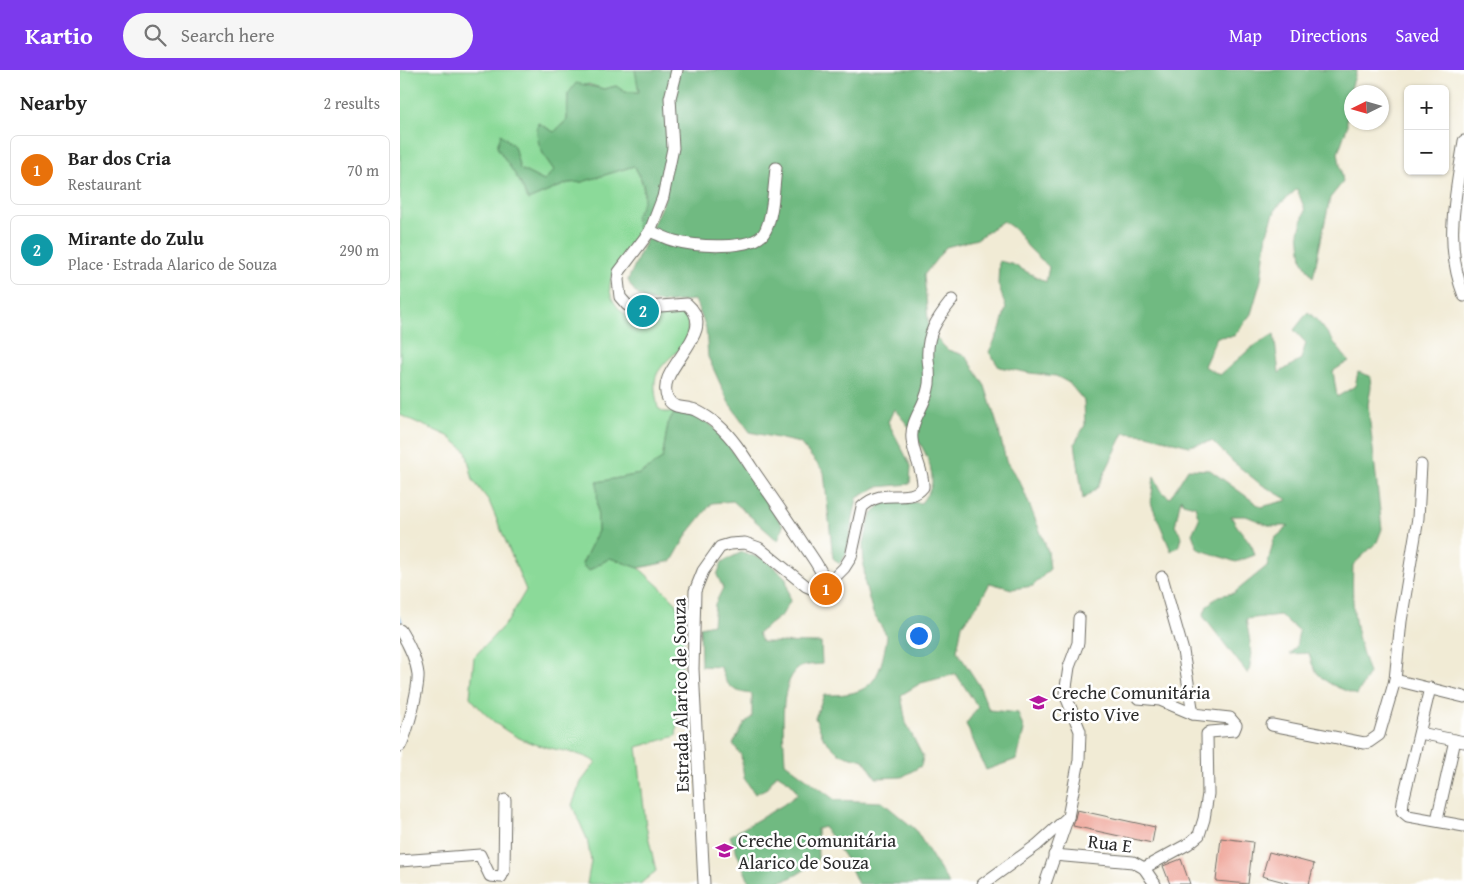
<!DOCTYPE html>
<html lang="en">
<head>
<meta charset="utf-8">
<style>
	:root { --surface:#fff; --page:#f6f6f6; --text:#222; --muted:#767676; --line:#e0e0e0; --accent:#7c3aed }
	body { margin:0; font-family:"Gentium Book Plus",serif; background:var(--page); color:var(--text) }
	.controls { position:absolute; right:15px; top:15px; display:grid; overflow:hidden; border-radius:8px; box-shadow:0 1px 4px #0004 }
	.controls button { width:45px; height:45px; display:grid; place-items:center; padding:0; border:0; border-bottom:1px solid var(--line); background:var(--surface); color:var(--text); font:25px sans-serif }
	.compass { position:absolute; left:944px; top:15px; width:45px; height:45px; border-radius:50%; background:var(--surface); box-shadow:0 1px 4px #0004; rotate:265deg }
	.you { position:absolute; left:518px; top:565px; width:18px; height:18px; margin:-12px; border:4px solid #fff; border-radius:50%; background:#1a73e8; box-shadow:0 0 0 8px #1a73e833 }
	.badge { display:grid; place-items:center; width:32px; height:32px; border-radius:50%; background:var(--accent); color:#fff; font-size:16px; font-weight:700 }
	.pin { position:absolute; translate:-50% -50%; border:2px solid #fff; box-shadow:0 1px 5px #0006 }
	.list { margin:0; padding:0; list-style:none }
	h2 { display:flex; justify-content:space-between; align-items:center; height:65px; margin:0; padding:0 20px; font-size:21px }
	h2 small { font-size:16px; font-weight:400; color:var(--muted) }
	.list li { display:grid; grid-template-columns:32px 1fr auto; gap:15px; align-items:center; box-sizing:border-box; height:70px; margin:0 10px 10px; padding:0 10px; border:1px solid var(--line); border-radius:8px }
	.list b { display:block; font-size:19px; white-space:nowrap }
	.list p { margin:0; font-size:16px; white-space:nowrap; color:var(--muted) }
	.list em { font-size:16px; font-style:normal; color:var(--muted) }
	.icon { flex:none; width:28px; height:28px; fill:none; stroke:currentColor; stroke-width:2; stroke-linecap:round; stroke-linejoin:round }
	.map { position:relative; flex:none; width:1064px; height:814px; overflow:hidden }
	header { display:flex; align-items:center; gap:30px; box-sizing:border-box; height:70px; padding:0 25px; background:var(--accent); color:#fff }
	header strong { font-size:24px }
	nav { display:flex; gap:28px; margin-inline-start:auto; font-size:18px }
	.search { width:350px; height:45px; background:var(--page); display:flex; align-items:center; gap:12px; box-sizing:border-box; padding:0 18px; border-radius:28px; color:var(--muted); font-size:19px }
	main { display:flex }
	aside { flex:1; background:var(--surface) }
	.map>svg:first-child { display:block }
	.green { fill:#8bda99; stroke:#5b8262 }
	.forest { fill:#70ba81; stroke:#4e7256 }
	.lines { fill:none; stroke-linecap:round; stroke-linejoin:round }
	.stream { stroke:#72b1e6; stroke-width:3 }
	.building { fill:#ed9a8c }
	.minor-casing { stroke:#706e66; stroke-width:13 }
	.minor { stroke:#fff; stroke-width:11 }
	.labels { text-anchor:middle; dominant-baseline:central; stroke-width:5; stroke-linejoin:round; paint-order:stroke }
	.poi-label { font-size:19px; fill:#2b2b2b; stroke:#fff; text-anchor:start }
	.street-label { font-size:19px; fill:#2b2b2b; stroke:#fff }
</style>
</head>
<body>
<header>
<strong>Kartio</strong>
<div class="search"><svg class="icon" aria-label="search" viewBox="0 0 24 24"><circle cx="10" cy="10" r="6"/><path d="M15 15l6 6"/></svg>Search here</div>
<nav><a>Map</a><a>Directions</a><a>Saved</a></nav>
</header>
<main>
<aside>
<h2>Nearby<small>2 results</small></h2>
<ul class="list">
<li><span class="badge" style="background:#e8710a">1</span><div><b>Bar dos Cria</b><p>Restaurant</p></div><em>70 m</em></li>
<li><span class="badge" style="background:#0f9aa8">2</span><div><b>Mirante do Zulu</b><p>Place · Estrada Alarico de Souza</p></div><em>290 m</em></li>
</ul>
</aside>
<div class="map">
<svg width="1064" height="814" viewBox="0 0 1064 814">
	<rect width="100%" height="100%" fill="#fff"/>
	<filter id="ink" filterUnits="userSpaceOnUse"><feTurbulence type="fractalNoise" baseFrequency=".02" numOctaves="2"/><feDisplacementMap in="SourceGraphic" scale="10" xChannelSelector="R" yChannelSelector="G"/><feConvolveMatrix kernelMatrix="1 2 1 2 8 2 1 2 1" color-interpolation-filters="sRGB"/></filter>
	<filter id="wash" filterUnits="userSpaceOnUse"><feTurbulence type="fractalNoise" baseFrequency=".0096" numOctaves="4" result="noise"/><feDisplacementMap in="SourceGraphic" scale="20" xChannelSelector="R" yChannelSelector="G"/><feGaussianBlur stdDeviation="1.12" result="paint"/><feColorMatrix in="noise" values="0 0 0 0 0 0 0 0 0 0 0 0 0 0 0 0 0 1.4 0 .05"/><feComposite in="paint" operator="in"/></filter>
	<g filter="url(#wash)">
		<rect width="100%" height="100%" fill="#f1ebd5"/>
		<path class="green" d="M 0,0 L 235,0 L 236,2 L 239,22 L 225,22 L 216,16 L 204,19 L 188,14 L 168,24 L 167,50 L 154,62 L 138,53 L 143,85 L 154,100 L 144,111 L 120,99 L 114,76 L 101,65 L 97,77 L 120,112 L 128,130 L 168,113 L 182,112 L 234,96 C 250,121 243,136 238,164 L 249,160 C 223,188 186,217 231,249 L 279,241 L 287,245 C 292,283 275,276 258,302 C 252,312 256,327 258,338 L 264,342 L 275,342 L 268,354 L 262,389 L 240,404 L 198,412 L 198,461 L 182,494 L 188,501 L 210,488 L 239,498 L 276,532 L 284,569 L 276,666 L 237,677 L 246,756 L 256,801 L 240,814 L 187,814 L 191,791 L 187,769 L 172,735 L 181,712 L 196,692 C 177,681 158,681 138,675 C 109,667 88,649 70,627 L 74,587 L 108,551 L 126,520 L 89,431 L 73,410 L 66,381 L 48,366 L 0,345 Z"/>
		<g class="forest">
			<path d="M 235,0 L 275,0 L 271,79 L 249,160 L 239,164 L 235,146 C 249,127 246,115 234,96 L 182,112 L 168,113 L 128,130 L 120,112 L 97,77 L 101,64 L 114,76 L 120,99 L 144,111 L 154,100 C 143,85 134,71 138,53 L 154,62 L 167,50 L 168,24 L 176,13 L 204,19 L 216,16 L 225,22 L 239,22 Z"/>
			<path d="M 279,0 L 957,0 L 950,21 L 947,38 L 947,57 L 938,83 L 943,112 L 930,128 L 913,208 L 902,190 L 899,162 L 905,140 L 897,119 L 876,138 L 867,163 L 861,210 L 851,244 L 834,266 L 817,267 L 804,296 L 820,305 L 851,278 L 874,264 L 879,303 L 901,289 L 906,273 L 894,260 L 908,242 C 925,256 934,275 949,291 L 933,301 L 937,327 L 955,316 L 958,302 L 970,306 L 971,317 L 968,335 L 982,459 L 977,472 L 953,495 C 951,540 955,561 969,603 L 957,625 C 934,616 914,611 909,583 L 890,584 L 896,577 L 899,561 L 880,545 L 846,549 C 849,567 854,586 848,604 L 803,546 L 807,536 L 818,526 L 834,523 L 867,496 L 874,469 L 889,456 L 871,456 L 846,446 L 831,446 C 839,463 851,468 855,485 L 836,492 L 798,479 L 792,464 L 799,449 L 795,436 L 783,433 L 781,428 L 775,456 L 782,467 L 780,475 L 771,481 L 751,433 L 754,406 L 762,422 L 770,428 L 788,399 L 810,400 L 861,437 L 888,430 L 859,413 L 832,391 L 812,371 L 789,376 L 747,365 L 724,363 L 698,417 L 683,429 L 675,373 L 685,355 L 684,331 L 669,313 L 656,306 L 630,303 L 599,297 L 589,282 L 600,259 L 606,238 L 598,214 L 599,191 L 612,194 L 646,212 L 649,197 L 628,177 L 616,160 L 603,151 L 577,169 L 546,177 L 524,205 L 529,261 L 548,280 L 566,286 L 585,316 L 598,357 L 606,391 L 621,414 L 648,481 L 650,499 L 633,516 L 612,519 L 590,513 L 579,533 L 562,555 L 557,581 L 579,615 L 589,640 L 618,643 L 624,660 L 617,689 L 586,700 L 566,654 L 578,637 L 556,604 L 521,613 L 501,625 L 506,653 L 523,687 L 521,696 L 502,707 L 476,708 L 464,690 L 439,684 L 424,669 L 415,648 L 424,625 C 472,626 480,612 487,566 L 473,543 L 465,514 L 463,478 L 470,447 L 481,434 L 497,431 L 521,433 C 525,427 532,419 532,412 C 533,386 511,358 494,339 L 488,352 L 511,396 L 510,414 L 477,417 L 457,428 L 446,485 L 439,494 L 433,488 L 424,402 L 400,373 L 350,362 L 329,333 L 308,287 L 306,258 L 295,230 C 267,232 241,240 228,210 L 265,128 L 272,28 Z"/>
			<polygon points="275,342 299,347 318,360 383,456 378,471 333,431 312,433 288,463 272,491 239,498 210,488 188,501 182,494 198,461 197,412 240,404 262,389 268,354"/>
			<path d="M 342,482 L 366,490 L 386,508 L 390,531 L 382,545 L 358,563 L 362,572 L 421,573 L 422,594 C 416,595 405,594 399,598 C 377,614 384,668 385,693 L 435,730 L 482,732 L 515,759 L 549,814 L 458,814 L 448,792 L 424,757 L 417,759 L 418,789 C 395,809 382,814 350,814 L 330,766 L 383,735 L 398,724 L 391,713 L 377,704 L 367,718 L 355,724 L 344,708 L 341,685 L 333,674 L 345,653 L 352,647 L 352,624 C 333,622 325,616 321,597 L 301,596 L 300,557 L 313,554 L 315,534 L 323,518 L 317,505 L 322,492 Z"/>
		</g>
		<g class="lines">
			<polyline class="stream" points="0,548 1,551"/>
		</g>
		<g id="blocks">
			<g class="building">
				<polygon points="677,740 755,757 752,773 673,756"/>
				<polygon points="821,768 853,772 848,814 816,811"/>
				<polygon points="869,782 914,794 909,814 892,814 862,806"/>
				<polygon points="781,789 790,814 770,814 763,796"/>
			</g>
		</g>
	</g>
	<g filter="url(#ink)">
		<use href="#blocks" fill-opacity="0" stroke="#706e66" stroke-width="1"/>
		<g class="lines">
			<defs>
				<g id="minor">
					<path d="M 277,0 L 270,28 L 273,78 L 263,127 L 250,161 L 219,202 L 218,210 L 220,227 L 227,235 L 234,238 L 287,234 C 322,264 252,298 268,329 C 274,340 286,336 295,340 C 303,344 311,349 318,355 C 333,368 344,386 355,403 C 371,426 387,449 402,472 C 411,486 422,499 427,515 L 413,519 L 406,516 L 359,478 L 345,473 L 330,474 L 320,477 L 303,501 L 295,521 L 293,599 L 304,814"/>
					<path d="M 1064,71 C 1056,126 1043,172 1064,226"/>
					<path d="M 250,161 C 258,164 266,169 275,171 C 294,176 352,181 364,163 C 373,150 374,114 376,98"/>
					<path d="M 427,515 L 444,498 L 451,487 L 462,437 C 485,415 508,436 523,417 C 524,401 513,386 512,369 C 510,351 525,336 528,319 C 531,309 529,299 528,289 C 526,264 537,249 552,230"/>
					<path d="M 0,560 C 8,573 16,589 18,604 C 19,618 7,664 0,676"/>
					<polyline points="995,610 1064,627"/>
					<polyline points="1030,618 1003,731 1002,741 1008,746 1064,756"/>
					<polyline points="738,628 760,630 793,644"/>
					<polyline points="872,655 964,673 969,672 979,665 995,610 1001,551 1018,448 1021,395"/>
					<polyline points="1020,663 1064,672"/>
					<polyline points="1037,750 1055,670"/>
					<polyline points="654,785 733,792 744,798 755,814"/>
					<polyline points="0,791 80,785 90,806 101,807 104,801 105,730"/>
					<polyline points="744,798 788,774 799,765 804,749 808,724 807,664 810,662 834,660 836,655 830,648 793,644 783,581 762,507"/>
					<polyline points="583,814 637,775 668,747"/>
					<polyline points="645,814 668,747 679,690 680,661 665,624 669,597 678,573 679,548"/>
				</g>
			</defs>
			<use href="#minor" class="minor-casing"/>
			<use href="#minor" class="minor"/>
		</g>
	</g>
	<defs>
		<symbol id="school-bare" viewBox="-9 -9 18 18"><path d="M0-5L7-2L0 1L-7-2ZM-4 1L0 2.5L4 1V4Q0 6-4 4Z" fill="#b5179e" stroke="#fff" stroke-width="2.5" paint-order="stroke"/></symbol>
	</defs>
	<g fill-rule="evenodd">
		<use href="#school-bare" x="626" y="620" width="25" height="25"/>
		<use href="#school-bare" x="312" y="768" width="25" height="25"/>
	</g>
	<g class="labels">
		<g class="poi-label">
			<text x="652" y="622">Creche Comunitária<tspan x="652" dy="22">Cristo Vive</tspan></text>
			<text x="338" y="770">Creche Comunitária<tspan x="338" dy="22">Alarico de Souza</tspan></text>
		</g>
		<g class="street-label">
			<text transform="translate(280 625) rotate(-91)">Estrada Alarico de Souza</text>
			<text transform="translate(710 773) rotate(7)">Rua E</text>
		</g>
	</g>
</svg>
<div class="controls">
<button>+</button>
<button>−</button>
</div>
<svg class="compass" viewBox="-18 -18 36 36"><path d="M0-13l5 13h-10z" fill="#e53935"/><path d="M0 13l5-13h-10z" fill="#767676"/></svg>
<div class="you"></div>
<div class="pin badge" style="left:426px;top:519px;background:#e8710a">1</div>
<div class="pin badge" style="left:243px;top:241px;background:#0f9aa8">2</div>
</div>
</main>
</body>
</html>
